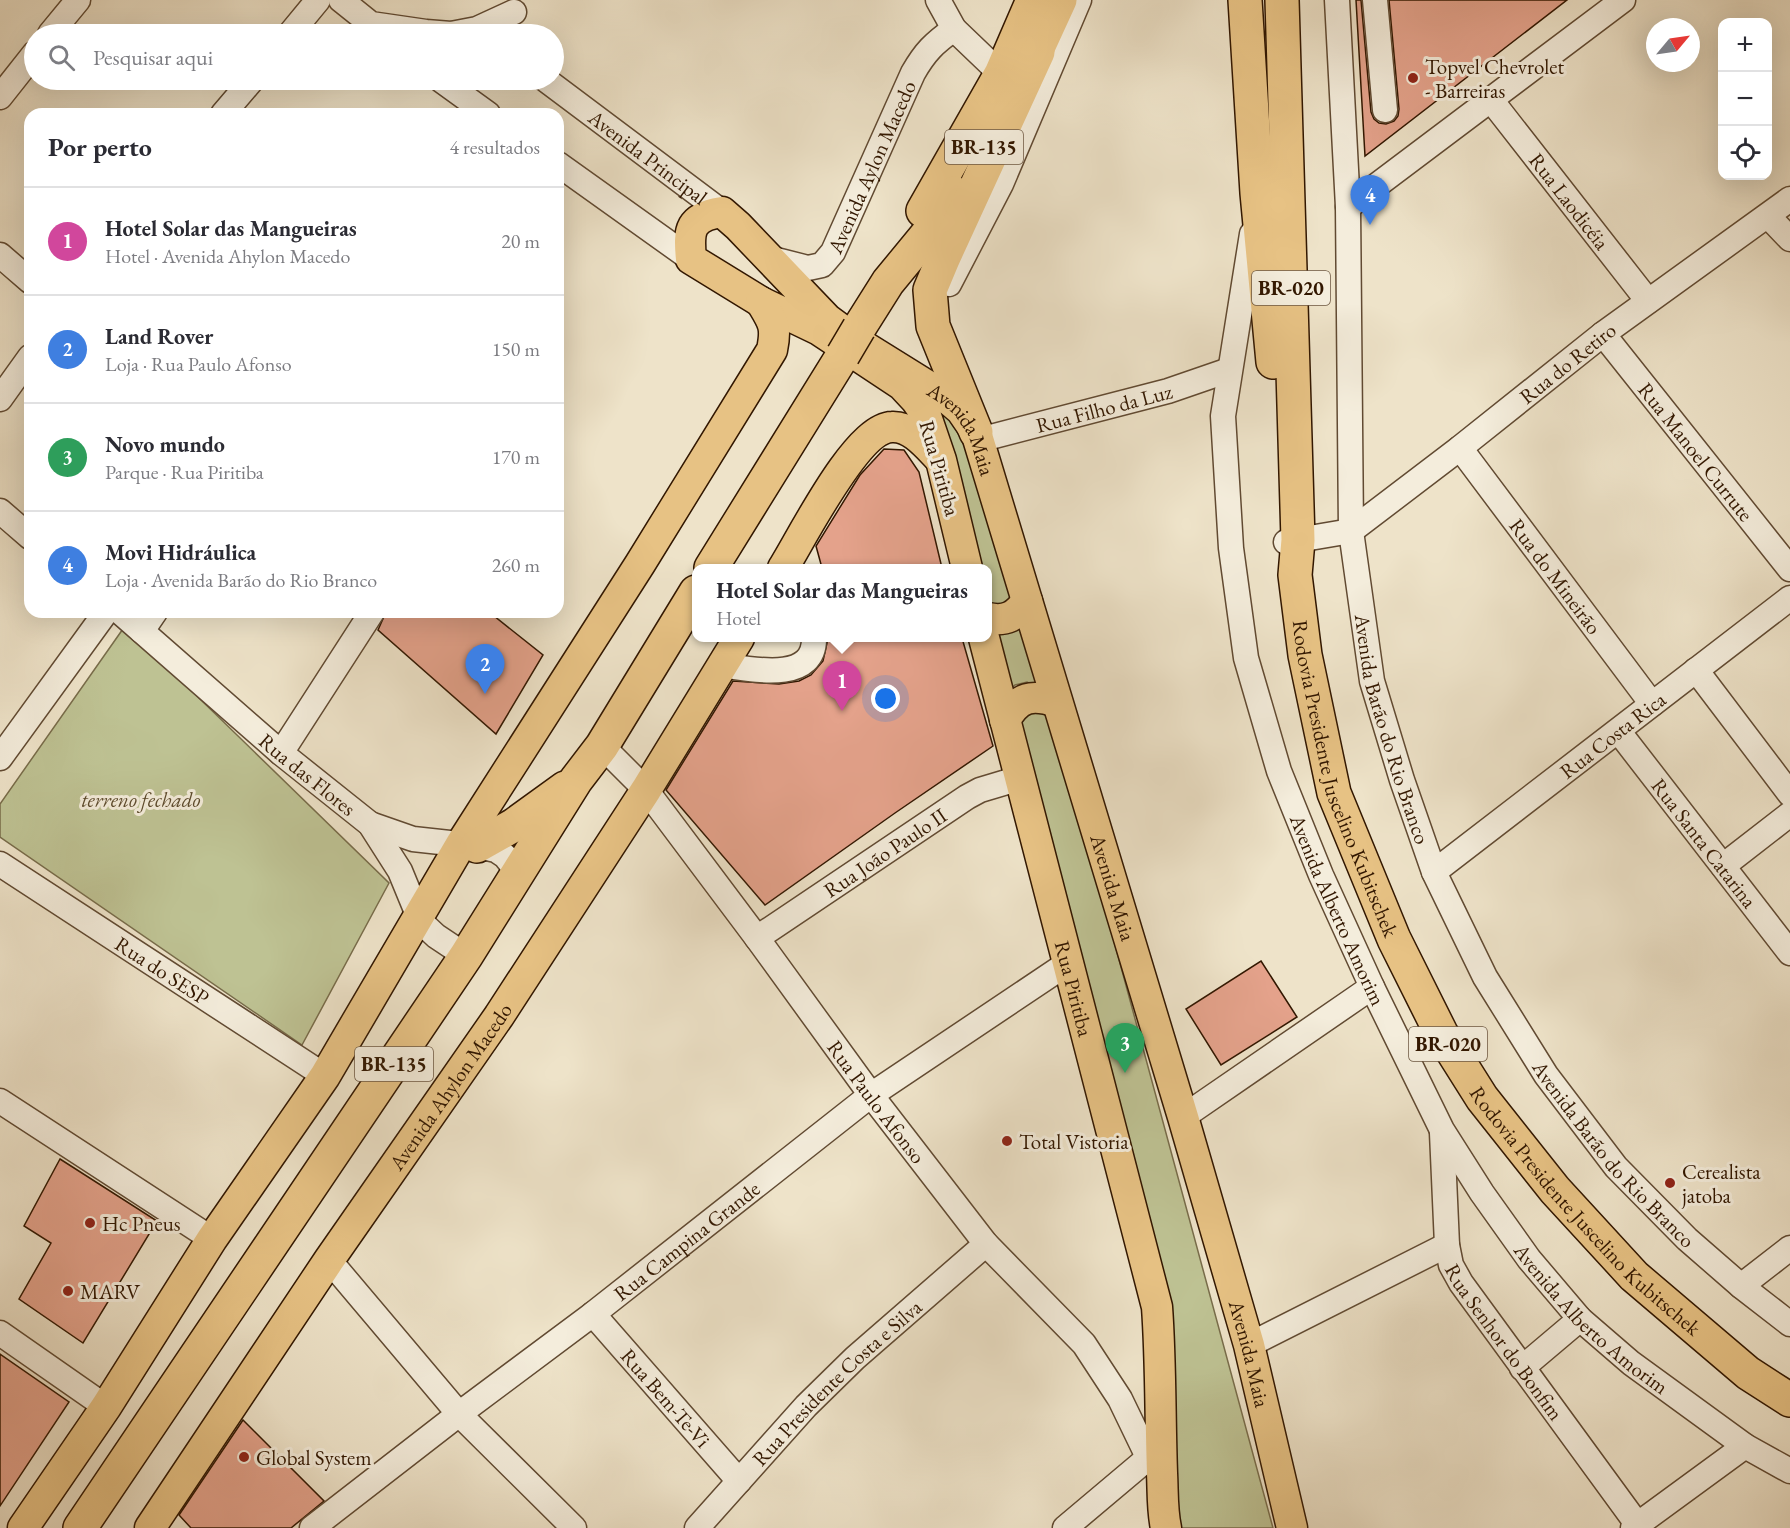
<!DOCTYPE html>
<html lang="pt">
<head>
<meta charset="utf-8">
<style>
	:root { --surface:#fff; --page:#f7f7f7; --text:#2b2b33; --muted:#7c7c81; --line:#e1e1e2; --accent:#db2777 }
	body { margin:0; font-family:"EB Garamond",serif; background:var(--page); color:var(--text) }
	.controls { position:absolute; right:18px; top:18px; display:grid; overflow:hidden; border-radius:12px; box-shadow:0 6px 24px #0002 }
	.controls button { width:54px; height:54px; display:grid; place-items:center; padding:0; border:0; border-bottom:2px solid var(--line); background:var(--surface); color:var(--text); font:30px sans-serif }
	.compass { position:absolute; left:1646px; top:18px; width:54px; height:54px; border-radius:50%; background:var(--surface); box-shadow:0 6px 24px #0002; rotate:61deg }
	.you { position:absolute; left:886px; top:699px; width:21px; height:21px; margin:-15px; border:4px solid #fff; border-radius:50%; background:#1a73e8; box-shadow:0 0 0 9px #1a73e833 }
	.badge { display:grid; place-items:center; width:39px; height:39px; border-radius:50%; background:var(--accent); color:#fff; font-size:20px; font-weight:700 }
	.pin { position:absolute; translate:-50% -50px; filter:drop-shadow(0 2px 3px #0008) }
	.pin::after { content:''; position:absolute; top:32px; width:21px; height:18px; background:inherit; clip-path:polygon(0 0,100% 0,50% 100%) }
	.popup { position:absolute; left:692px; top:564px; width:300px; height:78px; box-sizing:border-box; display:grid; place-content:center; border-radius:12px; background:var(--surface); filter:drop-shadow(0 2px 4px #0005); font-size:20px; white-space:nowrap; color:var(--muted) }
	.popup b { font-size:22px; color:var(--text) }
	.popup::after { content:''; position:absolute; left:50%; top:100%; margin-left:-12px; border:12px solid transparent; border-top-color:var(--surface) }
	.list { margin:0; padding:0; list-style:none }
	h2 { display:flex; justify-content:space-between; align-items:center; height:78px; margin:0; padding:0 24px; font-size:26px }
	h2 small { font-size:20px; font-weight:400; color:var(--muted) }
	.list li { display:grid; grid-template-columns:39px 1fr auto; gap:18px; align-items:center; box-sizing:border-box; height:108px; padding:0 24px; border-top:2px solid var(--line) }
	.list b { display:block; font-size:22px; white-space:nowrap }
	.list p { margin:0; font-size:20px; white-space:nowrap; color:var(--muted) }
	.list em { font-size:20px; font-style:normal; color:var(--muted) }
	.icon { flex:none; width:33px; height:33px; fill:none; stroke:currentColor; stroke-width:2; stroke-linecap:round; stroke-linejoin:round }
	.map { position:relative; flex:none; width:1790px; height:1528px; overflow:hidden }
	.search { position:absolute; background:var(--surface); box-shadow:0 6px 24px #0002; left:24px; top:24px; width:540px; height:66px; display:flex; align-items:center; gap:15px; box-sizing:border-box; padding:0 21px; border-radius:33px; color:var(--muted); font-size:22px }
	.panel { position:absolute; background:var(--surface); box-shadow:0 6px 24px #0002; left:24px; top:108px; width:540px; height:510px; border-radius:18px }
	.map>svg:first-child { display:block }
	.green { fill:#bec293; stroke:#786c4a; stroke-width:1.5 }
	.building { fill:#e4a28b; stroke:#321700; stroke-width:1.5 }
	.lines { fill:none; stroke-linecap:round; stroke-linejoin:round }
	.minor-casing { stroke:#614a32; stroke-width:27 }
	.major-casing { stroke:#321700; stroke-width:33 }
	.highway-casing { stroke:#321700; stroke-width:36 }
	.minor { stroke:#f4eddc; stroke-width:24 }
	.major { stroke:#e7c284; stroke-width:30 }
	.highway { stroke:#e7c284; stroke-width:33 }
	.highway-bridge-casing { stroke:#321700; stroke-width:36; stroke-linecap:butt }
	.highway-bridge { stroke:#e7c284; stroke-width:33 }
	.poi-dot { fill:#8f2418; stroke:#f4eddc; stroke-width:2 }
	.labels { text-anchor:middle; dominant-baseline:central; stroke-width:6; stroke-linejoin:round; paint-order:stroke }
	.shield { fill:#f4eddc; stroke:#6c5742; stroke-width:1.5 }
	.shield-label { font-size:20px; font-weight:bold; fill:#321700 }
	.poi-label { font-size:21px; fill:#321700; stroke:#f4eddc; text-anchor:start }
	.street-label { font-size:21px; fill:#321700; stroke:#f4eddc }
	.park-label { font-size:21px; font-style:italic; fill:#5c4a2c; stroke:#f4eddc }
</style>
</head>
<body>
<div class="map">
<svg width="1790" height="1528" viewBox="0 0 1790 1528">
	<rect width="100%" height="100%" fill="#eee3c9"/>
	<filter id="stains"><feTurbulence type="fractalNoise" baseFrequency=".00333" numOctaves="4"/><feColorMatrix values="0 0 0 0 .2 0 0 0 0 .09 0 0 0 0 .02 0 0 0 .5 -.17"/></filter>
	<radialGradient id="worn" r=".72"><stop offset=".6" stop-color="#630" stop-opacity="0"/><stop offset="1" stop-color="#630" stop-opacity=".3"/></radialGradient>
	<g class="green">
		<polygon points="924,386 955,409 1016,600 988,611 988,568 970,568"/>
		<polygon points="1023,614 1047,691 1027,682 1015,685 1005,695 988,638"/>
		<polygon points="125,626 389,883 302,1045 0,837 0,804"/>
		<polygon points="1047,703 1063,753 1273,1528 1171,1528 1160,1378 1024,772 1019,704"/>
	</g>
	<g class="building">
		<polygon points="1356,0 1361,0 1371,112 1374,119 1379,123 1386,124 1394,121 1398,116 1399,109 1389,0 1567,0 1365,156"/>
		<polygon points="884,449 904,450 919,472 942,568 822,568 816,546 860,475"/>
		<polygon points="386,612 489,612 543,655 496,734 378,630"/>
		<polygon points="828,638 962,638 993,746 895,813 765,905 666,790 733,681 779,684 799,681 811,675 823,661"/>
		<polygon points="1261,961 1297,1017 1221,1065 1186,1009"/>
		<polygon points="60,1159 157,1221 83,1343 19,1299 51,1243 24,1226"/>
		<polygon points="0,1354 69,1402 0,1506"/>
		<polygon points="243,1420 324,1501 291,1528 191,1528 179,1515"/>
	</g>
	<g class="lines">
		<defs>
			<g id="minor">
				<polyline points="341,0 371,24 426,32 451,34 477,29 514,12"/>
				<polyline points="938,0 954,29 1001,74"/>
				<path id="s1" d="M 1337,0 L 1348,207 L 1351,531 L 1372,681 L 1402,780 L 1434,872 L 1485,977 L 1546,1075 L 1616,1167 L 1687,1239 L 1741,1286 L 1790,1324"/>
				<polyline points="1375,0 1385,110"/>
				<polyline points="50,34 78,0"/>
				<polyline points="290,34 318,0"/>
				<polyline points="441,80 488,114"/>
				<path id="s2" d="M 546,80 L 722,212"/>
				<polyline points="0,97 34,54"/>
				<path id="s3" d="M 1491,100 L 1648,301"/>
				<polyline points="223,114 252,80"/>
				<polyline points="558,164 691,259"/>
				<polyline points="1348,207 1623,0"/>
				<polyline points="1768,216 1790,239"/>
				<path id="s4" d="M 1252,234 L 1223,416 L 1231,548 L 1246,658 L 1279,771 L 1321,875 L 1372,987 L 1442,1130 L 1482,1193 L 1529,1259 L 1580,1319 L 1631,1363 L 1745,1446 L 1790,1471"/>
				<polyline points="0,255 30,281"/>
				<path id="s5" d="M 769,258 L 808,268 L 822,265 L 833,252 L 913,73 C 925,52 934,43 954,29"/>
				<polyline points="949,284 1001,184 1079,0"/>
				<path id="s6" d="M 1603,334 L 1790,569"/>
				<polyline points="0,399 30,357"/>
				<path id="s7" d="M 979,440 L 1168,391 L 1229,370"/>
				<path id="s8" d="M 1460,448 L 1652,704"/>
				<polyline points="0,511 30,537"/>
				<path id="s9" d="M 1286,542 L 1351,531 L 1460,448 L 1603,334 L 1790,199"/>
				<path id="s10" d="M 120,612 L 281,753 L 370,824 L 400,871 L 421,922 L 436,936 L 466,956"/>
				<polyline points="142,631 155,612"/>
				<path d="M 722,665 C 750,669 815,684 814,638"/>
				<polyline points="1696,670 1790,794"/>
				<path id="s11" d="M 1619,732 L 1790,953"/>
				<path id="s12" d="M 602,746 L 646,790 L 757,938 L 871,1095 L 986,1244 L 1084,1344 L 1120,1399 L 1148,1457"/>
				<polyline points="281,753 372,612"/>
				<polyline points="0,758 106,612"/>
				<polyline points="370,824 413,839 477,846 496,850 505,856 519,874"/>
				<path id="s13" d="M 0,864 L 325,1076"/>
				<polyline points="1723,866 1790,814"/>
				<path id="s14" d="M 1434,872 C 1553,781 1671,689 1790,598"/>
				<path id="s15" d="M 757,938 L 967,797 L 980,790 L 1020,778"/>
				<polyline points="0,1101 212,1239"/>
				<polyline points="1183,1117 1372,987"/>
				<path id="s16" d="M 1442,1133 L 1447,1245 L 1451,1265 L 1461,1283 L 1640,1528"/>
				<polyline points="329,1260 459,1414 574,1528"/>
				<polyline points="1741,1286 1790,1248"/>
				<path id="s17" d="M 593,1314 L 739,1481"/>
				<polyline points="0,1333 106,1407"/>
				<polyline points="1249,1345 1447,1245"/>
				<polyline points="1522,1368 1580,1319"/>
				<path id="s18" d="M 312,1528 L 459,1414 L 593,1314 L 871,1095 L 1068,963"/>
				<path id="s19" d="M 697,1528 L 806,1406 L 855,1358 L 986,1244"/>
				<polyline points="1065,1528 1160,1448"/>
				<polyline points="1633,1528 1745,1446"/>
			</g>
			<g id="major">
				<path d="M 783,568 C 802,538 856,428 892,427 C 912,426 928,447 940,459"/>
				<path id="s20" d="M 967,568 L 941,460 L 925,413 L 916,400 L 902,385 L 819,330 L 761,302 L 691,259 C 688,229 690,217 722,212 L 738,226 L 827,319 L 865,347 L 947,398 L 961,410 L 976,432 L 1183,1117 L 1249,1345 L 1292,1528"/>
				<path d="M 988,618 C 1006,622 1016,616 1027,601"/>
				<path id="s21" d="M 984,638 L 1157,1307 C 1161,1362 1160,1418 1162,1473 C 1163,1492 1162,1510 1166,1528"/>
				<path d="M 1005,720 C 1019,696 1032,694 1057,702"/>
				<path d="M 23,1528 L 106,1407 L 212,1239 L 325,1076 L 461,844 L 640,564 L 772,350 C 777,326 773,322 761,302"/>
				<path id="s22" d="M 150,1528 L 329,1260 L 499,1016 L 646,790 L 739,638"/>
			</g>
			<g id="highway">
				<polyline points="1245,0 1257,193 1273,362"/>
				<path id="s23" d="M 1282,0 L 1298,540 L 1295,575 L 1305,655 L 1334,793 L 1394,939 L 1441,1033 L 1482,1098 L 1555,1190 L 1634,1276 L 1748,1373 L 1790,1400"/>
				<polyline points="1027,72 1060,0"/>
				<polyline points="923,211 1001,74 1033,0"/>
				<polyline points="859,328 888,282 930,231 954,193"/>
				<polyline points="976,432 933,326 930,290 943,259 1038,52"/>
				<polyline points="711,568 843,355"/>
				<polyline points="477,846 514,825 565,788"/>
				<polyline points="80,1528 466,956 576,780 602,746 696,592"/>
			</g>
		</defs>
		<use href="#minor" class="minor-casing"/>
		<use href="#major" class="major-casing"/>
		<use href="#highway" class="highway-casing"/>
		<use href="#minor" class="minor"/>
		<use href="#major" class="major"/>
		<use href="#highway" class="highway"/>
		<defs>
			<polyline id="highway-bridge" points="843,355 859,328"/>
		</defs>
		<use href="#highway-bridge" class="highway-bridge-casing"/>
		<use href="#highway-bridge" class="highway-bridge"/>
	</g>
	<g class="poi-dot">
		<circle cx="1413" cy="78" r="6"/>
		<circle cx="1007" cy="1141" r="6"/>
		<circle cx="1670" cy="1183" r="6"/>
		<circle cx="90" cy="1223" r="6"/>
		<circle cx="68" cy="1291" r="6"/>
		<circle cx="244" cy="1457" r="6"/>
	</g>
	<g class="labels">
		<g class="shield">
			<rect x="945" y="130" width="78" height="34" rx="4.5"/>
			<rect x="1252" y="271" width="78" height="34" rx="4.5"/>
			<rect x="1409" y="1027" width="78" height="34" rx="4.5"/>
			<rect x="355" y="1047" width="78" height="34" rx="4.5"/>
		</g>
		<g class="shield-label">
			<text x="984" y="147">BR-135</text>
			<text x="1291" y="288">BR-020</text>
			<text x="1448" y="1044">BR-020</text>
			<text x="394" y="1064">BR-135</text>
		</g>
		<g class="poi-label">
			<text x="1425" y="66">Topvel Chevrolet<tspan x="1425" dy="24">- Barreiras</tspan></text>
			<text x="1019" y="1141">Total Vistoria</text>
			<text x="1682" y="1171">Cerealista<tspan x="1682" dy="24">jatoba</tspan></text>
			<text x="102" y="1223">Hc Pneus</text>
			<text x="80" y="1291">MARV</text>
			<text x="256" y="1457">Global System</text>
		</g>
		<g class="street-label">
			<text stroke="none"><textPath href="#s2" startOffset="128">Avenida Principal</textPath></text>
			<text stroke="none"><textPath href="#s5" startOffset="165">Avenida Aylon Macedo</textPath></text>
			<text stroke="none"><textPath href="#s3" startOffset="128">Rua Laodicéia</textPath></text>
			<text stroke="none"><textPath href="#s9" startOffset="340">Rua do Retiro</textPath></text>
			<text stroke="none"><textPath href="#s7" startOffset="129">Rua Filho da Luz</textPath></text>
			<text stroke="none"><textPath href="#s20" startOffset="838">Avenida Maia</textPath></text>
			<text stroke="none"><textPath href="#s6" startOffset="150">Rua Manoel Currute</textPath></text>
			<text transform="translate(940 468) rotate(74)">Rua Piritiba</text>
			<text stroke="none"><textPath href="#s8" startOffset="160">Rua do Mineirão</textPath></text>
			<text stroke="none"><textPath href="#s1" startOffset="734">Avenida Barão do Rio Branco</textPath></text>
			<text stroke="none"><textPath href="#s14" startOffset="225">Rua Costa Rica</textPath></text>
			<text stroke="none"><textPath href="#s10" startOffset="248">Rua das Flores</textPath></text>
			<text stroke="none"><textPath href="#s23" startOffset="786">Rodovia Presidente Juscelino Kubitschek</textPath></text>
			<text stroke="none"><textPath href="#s11" startOffset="140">Rua Santa Catarina</textPath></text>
			<text stroke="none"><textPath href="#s15" startOffset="154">Rua João Paulo II</textPath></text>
			<text stroke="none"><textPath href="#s20" startOffset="1324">Avenida Maia</textPath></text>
			<text stroke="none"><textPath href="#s4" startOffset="696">Avenida Alberto Amorim</textPath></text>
			<text stroke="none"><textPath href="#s13" startOffset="194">Rua do SESP</textPath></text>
			<text stroke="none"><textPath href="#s21" startOffset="362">Rua Piritiba</textPath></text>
			<text stroke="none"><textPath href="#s22" startOffset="534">Avenida Ahylon Macedo</textPath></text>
			<text stroke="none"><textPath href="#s12" startOffset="450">Rua Paulo Afonso</textPath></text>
			<text stroke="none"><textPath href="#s1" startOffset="1220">Avenida Barão do Rio Branco</textPath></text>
			<text stroke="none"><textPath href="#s23" startOffset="1290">Rodovia Presidente Juscelino Kubitschek</textPath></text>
			<text stroke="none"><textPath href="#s18" startOffset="472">Rua Campina Grande</textPath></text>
			<text stroke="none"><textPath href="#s4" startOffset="1182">Avenida Alberto Amorim</textPath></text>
			<text stroke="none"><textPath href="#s16" startOffset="226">Rua Senhor do Bonfim</textPath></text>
			<text stroke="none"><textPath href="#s20" startOffset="1810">Avenida Maia</textPath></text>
			<text stroke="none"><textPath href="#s19" startOffset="202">Rua Presidente Costa e Silva</textPath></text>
			<text stroke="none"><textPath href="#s17" startOffset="111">Rua Bem-Te-Vi</textPath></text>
		</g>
		<g class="park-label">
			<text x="141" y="799">terreno fechado</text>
		</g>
	</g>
	<rect width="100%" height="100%" filter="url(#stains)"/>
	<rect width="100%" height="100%" fill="url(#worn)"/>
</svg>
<div class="controls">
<button>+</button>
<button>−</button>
<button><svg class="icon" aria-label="locate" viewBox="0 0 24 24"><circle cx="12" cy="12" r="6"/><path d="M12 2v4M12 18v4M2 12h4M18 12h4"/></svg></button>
</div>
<svg class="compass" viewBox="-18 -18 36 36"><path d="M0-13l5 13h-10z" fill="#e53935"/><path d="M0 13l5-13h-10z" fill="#7c7c81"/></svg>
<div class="you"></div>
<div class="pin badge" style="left:842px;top:711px;background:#d1479c">1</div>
<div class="popup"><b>Hotel Solar das Mangueiras</b>Hotel</div>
<div class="pin badge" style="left:485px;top:694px;background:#3f7fe0">2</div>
<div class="pin badge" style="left:1125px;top:1073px;background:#2e9e5b">3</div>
<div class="pin badge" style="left:1370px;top:225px;background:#3f7fe0">4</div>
<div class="search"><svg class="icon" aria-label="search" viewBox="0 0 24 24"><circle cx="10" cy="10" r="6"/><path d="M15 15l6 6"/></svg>Pesquisar aqui</div>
<section class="panel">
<h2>Por perto<small>4 resultados</small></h2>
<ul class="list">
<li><span class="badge" style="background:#d1479c">1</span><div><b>Hotel Solar das Mangueiras</b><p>Hotel · Avenida Ahylon Macedo</p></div><em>20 m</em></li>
<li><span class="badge" style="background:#3f7fe0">2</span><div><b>Land Rover</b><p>Loja · Rua Paulo Afonso</p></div><em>150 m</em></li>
<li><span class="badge" style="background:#2e9e5b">3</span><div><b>Novo mundo</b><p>Parque · Rua Piritiba</p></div><em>170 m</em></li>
<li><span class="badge" style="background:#3f7fe0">4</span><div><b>Movi Hidráulica</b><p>Loja · Avenida Barão do Rio Branco</p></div><em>260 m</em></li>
</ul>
</section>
</div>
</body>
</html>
